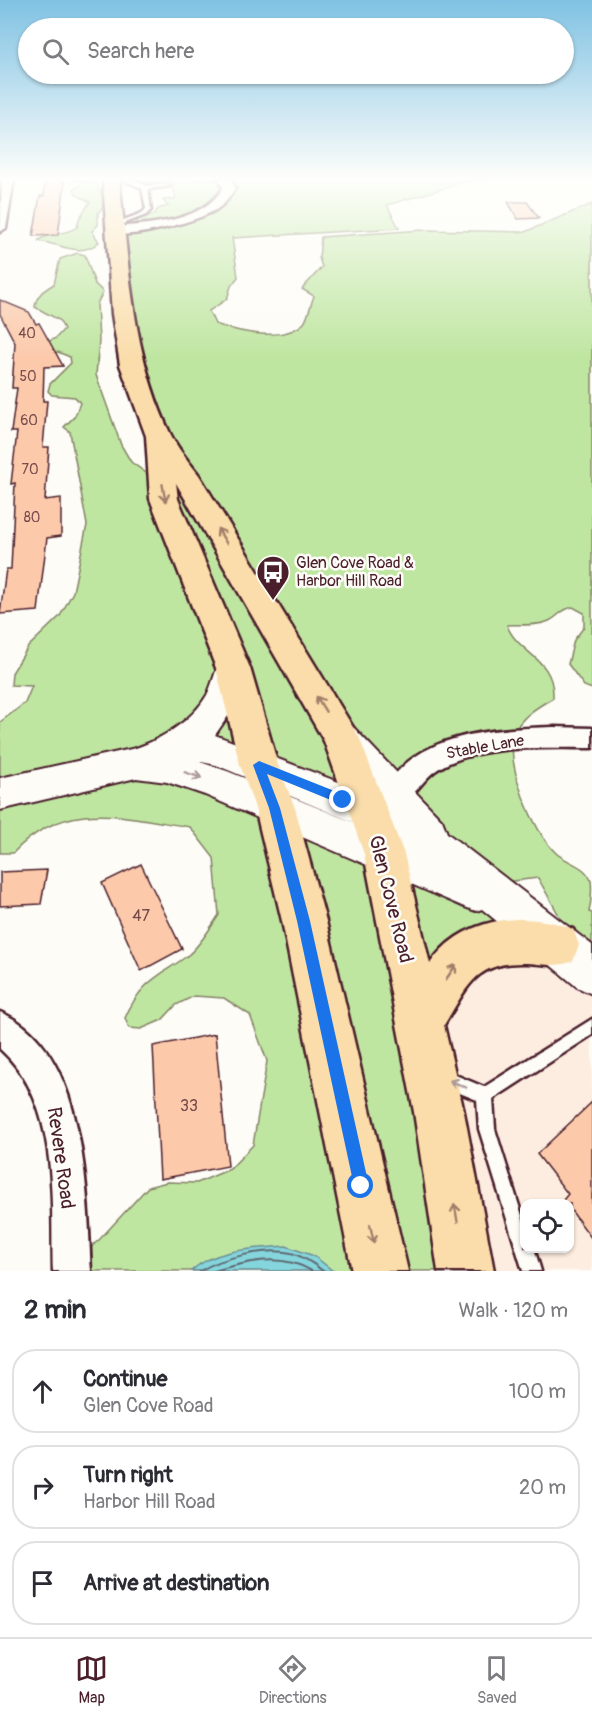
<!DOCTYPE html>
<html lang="en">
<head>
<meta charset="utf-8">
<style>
	:root { --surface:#fff; --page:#f7f7f7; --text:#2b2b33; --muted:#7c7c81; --line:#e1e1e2; --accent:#4a1f2b }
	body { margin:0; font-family:Pangolin,sans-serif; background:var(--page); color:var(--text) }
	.controls { position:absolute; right:18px; bottom:18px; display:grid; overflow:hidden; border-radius:12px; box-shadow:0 2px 4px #0004 }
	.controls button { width:54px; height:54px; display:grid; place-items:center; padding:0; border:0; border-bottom:2px solid var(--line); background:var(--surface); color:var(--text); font:30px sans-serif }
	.stop { position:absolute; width:18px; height:18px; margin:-14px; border:4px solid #1a73e8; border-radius:50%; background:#fff }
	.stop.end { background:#1a73e8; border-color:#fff; box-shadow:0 2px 6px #0008 }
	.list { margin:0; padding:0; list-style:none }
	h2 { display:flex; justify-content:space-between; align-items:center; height:78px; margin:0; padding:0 24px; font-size:26px }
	h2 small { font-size:20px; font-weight:400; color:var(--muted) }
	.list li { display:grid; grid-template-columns:39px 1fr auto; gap:18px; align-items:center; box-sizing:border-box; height:84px; margin:0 12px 12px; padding:0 12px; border:2px solid var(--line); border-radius:24px }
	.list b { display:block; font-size:22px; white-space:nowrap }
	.list p { margin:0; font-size:20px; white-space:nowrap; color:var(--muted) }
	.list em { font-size:20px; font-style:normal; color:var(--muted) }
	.icon { flex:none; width:33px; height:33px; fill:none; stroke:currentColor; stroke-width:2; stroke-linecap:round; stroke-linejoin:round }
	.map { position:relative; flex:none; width:592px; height:1271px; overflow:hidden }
	.search { position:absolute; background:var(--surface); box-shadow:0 2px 4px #0004; left:18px; right:18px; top:18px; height:66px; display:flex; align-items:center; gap:15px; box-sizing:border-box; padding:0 21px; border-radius:33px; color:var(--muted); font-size:22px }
	.sheet { height:366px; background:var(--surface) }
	nav { display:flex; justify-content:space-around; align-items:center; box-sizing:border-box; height:84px; border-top:2px solid var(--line); background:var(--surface); font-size:16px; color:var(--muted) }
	nav a { display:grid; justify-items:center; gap:3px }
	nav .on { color:var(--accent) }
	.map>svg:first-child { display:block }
	.built { fill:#fdede0; fill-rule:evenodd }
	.green { fill:#bfe6a1; stroke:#848266; stroke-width:1.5 }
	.water { fill:#84d6dc; stroke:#6d8d95; stroke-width:1.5 }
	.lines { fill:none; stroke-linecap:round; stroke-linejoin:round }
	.shore { stroke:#616872; stroke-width:2 }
	.building { fill:#fccaab; stroke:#4a1f2b; stroke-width:1.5 }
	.lane-casing { stroke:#4a1f2b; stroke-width:5 }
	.street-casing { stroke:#4a1f2b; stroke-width:5 }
	.secondary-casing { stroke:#4a1f2b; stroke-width:4 }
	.primary-casing { stroke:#4a1f2b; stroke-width:5 }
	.lane { fill:#fdfcf7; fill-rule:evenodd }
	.street { fill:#fdfcf7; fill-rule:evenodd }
	.secondary { fill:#fdfcf7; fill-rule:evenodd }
	.primary { fill:#faddab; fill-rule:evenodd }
	.oneway { stroke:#a27e6b }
	.oneway2 { stroke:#ac999b }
	.route { fill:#1a73e8 }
	.labels { text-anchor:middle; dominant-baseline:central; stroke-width:5; stroke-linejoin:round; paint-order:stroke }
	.number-label { font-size:14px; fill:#764a4b }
	.poi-label { font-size:16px; fill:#4a1f2b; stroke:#fdfcf7; text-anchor:start }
	.street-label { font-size:16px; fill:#4a1f2b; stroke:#fdfcf7 }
	.near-number-label { font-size:16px; fill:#764a4b }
	.near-street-label { font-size:20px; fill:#4a1f2b; stroke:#fdfcf7 }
</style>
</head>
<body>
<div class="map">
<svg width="592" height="1271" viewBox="0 0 592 1271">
	<rect width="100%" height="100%" fill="#fdfcf7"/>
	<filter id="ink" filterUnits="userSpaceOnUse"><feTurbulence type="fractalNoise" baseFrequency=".0167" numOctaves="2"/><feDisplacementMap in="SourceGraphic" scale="12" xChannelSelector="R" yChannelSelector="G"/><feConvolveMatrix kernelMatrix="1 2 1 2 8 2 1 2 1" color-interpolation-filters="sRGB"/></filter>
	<g filter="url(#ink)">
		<path class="built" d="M 479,948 L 592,972 L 592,1271 L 466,1271 L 420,1021 ZM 524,1204 L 570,1204 L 570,1248 L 524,1248 Z"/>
		<g class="green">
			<path d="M 73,179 L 94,179 L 106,203 L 98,213 L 98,225 L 92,231 L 99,242 C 80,259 59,243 38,241 C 43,234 66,235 77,227 L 79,219 L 90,202 L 77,195 L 74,189 L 85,181 Z"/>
			<path d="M 133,179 L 494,179 L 472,180 L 387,205 L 399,228 L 232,238 L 238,277 L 231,286 L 227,299 L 209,311 L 215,324 C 239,332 283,343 304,323 C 308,318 311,303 314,296 L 302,289 L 322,267 L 319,258 L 321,237 L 423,230 L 525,232 L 592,204 L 592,689 L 584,686 L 568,664 L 574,640 L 584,627 L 584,613 L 573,607 C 559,610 560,616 549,621 C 536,627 520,624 507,625 C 517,654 555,657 553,698 C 539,706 518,718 514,735 C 506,767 533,831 556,853 C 567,863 586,865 591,881 C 592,890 591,903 589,912 L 592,913 L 592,957 L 565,926 L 538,878 L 505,882 L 511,906 L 505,941 L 420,1021 L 466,1271 L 74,1271 L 83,1254 L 100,1239 L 148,1187 L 167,1182 L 197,1183 L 230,1169 L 253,1145 L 267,1061 L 250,1015 L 224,998 L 194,996 L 176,1005 L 162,1020 L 141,1029 L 129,1028 L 125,1018 C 141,981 157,978 187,956 C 200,946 210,928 219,915 L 214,858 L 190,827 C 123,817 66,797 13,853 L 0,853 L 0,722 L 25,703 L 32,686 L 11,685 L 12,673 L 28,647 L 60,616 L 73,592 L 87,525 L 70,432 L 64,427 L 75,416 L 80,403 L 75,397 L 52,395 L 48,391 L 50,384 L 71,363 L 70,357 L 58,352 L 20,355 L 56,338 L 64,329 L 59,320 L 35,307 C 36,295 44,290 54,284 L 60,259 L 78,253 L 85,255 L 95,284 L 103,292 L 97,304 L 99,341 L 96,375 L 121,445 L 131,462 L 156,480 L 164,499 L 115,231 L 133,226 L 138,220 L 155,214 L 158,209 L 168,206 L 163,200 L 174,199 L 176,196 L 172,186 L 165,183 L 166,181 L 144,183 Z"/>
		</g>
		<path class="water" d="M 286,1246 L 314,1256 L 333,1271 L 191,1271 C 216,1248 254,1249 286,1246 Z"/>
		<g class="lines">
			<g class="shore">
				<path d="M 200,1271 C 220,1258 267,1247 291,1253 C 303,1256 313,1263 323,1271"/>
				<path d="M 214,1271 C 247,1262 281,1252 312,1271"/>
			</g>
		</g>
		<g class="building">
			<polygon points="45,179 62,179 62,182 65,182 58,235 33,236 40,196 44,196"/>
			<polygon points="508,202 527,202 539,218 518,219"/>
			<polygon points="0,300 29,312 36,324 39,323 63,366 44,367 43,401 47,401 43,447 49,447 45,500 61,498 61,536 47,538 38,611 0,614 6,569 11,569 15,483 11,484 17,432 11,432 17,388 12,388 15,343 0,314"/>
			<polygon points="141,864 182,949 141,971 102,883"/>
			<polygon points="47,870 41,904 0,906 0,872"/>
			<polygon points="215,1034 228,1166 160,1179 153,1046"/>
			<polygon points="592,1102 592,1239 570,1209 570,1203 565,1203 563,1200 568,1194 537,1154"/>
		</g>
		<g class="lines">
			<defs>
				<g id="lane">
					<polygon points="121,179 135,180 147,186 167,184 170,186 148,189 151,210 146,215 115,227 112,225 113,224 142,213 146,209 142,188"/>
					<polygon points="592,1019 592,1035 493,1099 495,1129 524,1222 524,1248 534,1248 541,1271 523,1271 479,1129 477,1100 440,1085 438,1079 440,1073 446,1071 484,1087"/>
				</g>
				<g id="street">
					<polygon points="2,179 14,179 6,228 0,232"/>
					<path d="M 219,179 L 231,179 L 235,188 C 230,197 225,204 217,209 C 202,220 122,243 109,231 L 115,227 C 150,224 203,222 223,188 Z"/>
					<path d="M 553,727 L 592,728 L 592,748 C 546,748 473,744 435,771 C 418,783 408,811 386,803 L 382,795 C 412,732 493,729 553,727 Z"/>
					<path d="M 0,1012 C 87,1048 87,1192 91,1271 L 53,1271 C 51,1198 60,1103 0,1049 Z"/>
				</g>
				<path id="secondary" d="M 233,655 L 245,659 L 249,668 L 235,706 L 215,735 L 370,794 L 330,748 L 324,738 L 330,728 L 342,724 L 354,728 L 442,820 L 447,833 L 592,945 L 592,994 L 577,987 L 482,909 L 476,911 L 462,906 L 205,795 L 167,782 L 136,778 L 0,810 L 0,778 L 136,748 C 162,739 193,720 207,695 C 213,683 215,670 221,659 ZM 197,761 L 216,765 L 365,827 L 227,771 Z"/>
				<path id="primary" d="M 103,179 L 119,179 C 129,266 132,354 170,433 C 177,448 189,462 199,475 L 359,737 L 404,854 L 430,964 C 460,918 524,909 573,929 L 579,945 L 573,961 C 554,968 546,964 527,963 C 475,961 468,986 444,1025 L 464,1112 L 494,1271 L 438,1271 L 414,1112 L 364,854 L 324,741 L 176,483 L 178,499 L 250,668 L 278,765 L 295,808 L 326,921 L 408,1271 L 352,1271 L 282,921 L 255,808 L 240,765 L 216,668 L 150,499 L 146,436 L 120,365 L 112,314 Z"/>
			</defs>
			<use href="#lane" class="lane-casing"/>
			<use href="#street" class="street-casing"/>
			<use href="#secondary" class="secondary-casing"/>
			<use href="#primary" class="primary-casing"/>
			<use href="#lane" class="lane"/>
			<use href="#street" class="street"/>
			<use href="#secondary" class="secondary"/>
			<use href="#primary" class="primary"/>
		</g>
		<defs><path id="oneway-shaft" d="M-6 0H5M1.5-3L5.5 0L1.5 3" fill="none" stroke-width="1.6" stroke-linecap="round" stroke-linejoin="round" transform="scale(1.5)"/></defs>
		<g class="oneway">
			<use href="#oneway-shaft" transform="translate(164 493) rotate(80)"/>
			<use href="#oneway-shaft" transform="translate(222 536) rotate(-121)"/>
			<use href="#oneway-shaft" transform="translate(321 704) rotate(-121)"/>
			<use href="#oneway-shaft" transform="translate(451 972) rotate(-56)"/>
			<use href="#oneway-shaft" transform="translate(456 1213) rotate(-100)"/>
			<use href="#oneway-shaft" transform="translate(372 1234) rotate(78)"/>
		</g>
		<g class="oneway2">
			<use href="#oneway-shaft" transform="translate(193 775) rotate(19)"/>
			<use href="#oneway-shaft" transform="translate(458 1084) rotate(-157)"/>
		</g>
	</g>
	<linearGradient id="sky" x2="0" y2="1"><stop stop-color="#80c2e3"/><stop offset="0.5" stop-color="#fefefb"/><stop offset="1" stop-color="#fefefb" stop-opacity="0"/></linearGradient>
	<rect width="592" height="357" fill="url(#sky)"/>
	<polygon class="route" points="259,761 347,796 349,800 343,805 267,774 280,808 310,921 369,1186 367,1192 361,1194 356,1192 354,1186 297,921 269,808 253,765"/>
	<defs>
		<symbol id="bus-pin" viewBox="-11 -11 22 30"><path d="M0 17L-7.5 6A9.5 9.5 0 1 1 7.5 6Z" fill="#4a1f2b" stroke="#fdfcf7"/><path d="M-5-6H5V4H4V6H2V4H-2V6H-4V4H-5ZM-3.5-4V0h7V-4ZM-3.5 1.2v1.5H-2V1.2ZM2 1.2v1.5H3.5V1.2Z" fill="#fff"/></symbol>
	</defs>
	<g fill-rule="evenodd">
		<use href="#bus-pin" x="254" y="553" width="38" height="52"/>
	</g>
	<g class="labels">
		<g class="number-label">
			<text x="27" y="333">40</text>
			<text x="28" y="376">50</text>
			<text x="29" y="420">60</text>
			<text x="30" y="469">70</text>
			<text x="32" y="517">80</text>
		</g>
		<g class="poi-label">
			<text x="296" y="563">Glen Cove Road &amp;<tspan x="296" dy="18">Harbor Hill Road</tspan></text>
		</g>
		<g class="street-label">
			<text transform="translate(485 747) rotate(-10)">Stable Lane</text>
		</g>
		<g class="near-number-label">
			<text x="141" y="916">47</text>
			<text x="189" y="1106">33</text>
		</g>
		<g class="near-street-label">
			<text transform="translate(391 899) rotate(76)">Glen Cove Road</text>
			<text transform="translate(61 1158) rotate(82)">Revere Road</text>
		</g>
	</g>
</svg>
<div class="controls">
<button><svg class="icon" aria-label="locate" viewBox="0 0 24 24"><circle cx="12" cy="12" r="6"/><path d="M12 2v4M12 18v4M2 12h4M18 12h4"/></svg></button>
</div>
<div class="stop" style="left:361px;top:1186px"></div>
<div class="stop end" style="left:343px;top:800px"></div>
<div class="search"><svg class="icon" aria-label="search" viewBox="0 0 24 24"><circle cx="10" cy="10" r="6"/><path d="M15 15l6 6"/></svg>Search here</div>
</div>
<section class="sheet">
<h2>2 min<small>Walk · 120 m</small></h2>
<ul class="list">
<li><svg class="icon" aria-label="ahead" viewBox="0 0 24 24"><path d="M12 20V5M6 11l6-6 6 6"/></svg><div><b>Continue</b><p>Glen Cove Road</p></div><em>100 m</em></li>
<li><svg class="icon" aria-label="right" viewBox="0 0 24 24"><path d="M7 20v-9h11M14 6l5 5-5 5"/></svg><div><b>Turn right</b><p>Harbor Hill Road</p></div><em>20 m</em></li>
<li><svg class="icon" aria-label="arrive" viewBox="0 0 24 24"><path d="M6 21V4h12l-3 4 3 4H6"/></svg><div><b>Arrive at destination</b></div></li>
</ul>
</section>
<nav>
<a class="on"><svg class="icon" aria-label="map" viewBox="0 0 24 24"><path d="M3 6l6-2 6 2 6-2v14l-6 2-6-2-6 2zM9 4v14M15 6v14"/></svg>Map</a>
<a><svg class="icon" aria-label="directions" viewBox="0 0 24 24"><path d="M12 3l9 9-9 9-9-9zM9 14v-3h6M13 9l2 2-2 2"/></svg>Directions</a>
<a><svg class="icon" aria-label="saved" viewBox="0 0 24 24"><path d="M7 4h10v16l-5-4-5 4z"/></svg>Saved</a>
</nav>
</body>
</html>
